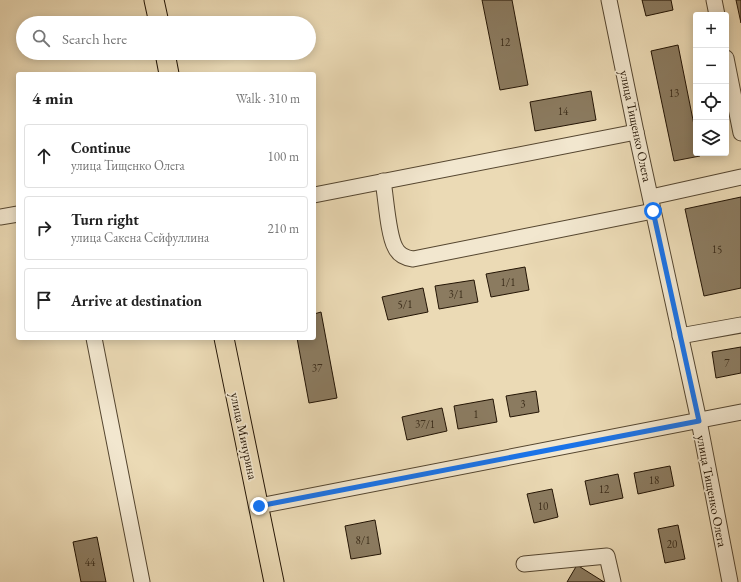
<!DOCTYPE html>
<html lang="en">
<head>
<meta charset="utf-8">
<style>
	:root { --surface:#fff; --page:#f2f2f2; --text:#222; --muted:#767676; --line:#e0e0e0 }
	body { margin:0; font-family:"EB Garamond",serif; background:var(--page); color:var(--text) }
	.controls { position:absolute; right:12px; top:12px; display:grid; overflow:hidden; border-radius:4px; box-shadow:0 2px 10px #0003 }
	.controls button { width:36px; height:36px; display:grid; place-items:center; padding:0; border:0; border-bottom:1px solid var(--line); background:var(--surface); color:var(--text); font:20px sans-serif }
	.stop { position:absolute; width:12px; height:12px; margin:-9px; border:3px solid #1a73e8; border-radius:50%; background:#fff }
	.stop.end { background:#1a73e8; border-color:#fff; box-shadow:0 1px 4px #0008 }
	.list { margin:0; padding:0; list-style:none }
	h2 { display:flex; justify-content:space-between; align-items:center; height:52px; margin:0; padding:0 16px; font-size:17px }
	h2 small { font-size:13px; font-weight:400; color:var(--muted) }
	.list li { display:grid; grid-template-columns:26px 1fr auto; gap:12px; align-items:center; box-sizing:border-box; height:64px; margin:0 8px 8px; padding:0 8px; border:1px solid var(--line); border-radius:4px }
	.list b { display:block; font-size:15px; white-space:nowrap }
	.list p { margin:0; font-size:13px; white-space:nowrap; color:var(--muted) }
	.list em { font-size:13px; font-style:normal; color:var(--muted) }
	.icon { flex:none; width:22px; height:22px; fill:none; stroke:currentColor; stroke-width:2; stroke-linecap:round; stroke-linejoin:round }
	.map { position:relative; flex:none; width:741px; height:582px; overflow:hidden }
	.search { position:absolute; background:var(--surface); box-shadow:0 2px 10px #0003; left:16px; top:16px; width:300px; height:44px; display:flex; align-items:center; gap:10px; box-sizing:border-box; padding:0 14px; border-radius:22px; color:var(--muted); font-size:15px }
	.panel { position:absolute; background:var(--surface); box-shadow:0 2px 10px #0003; left:16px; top:72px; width:300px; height:268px; border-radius:4px }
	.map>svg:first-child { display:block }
	.building { fill:#8b7b60; stroke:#231404 }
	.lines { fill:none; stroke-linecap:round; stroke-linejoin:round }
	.minor-casing { stroke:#554630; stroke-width:17 }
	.major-casing { stroke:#231404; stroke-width:21 }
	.minor { stroke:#f2e7cf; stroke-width:15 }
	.major { stroke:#ebdab5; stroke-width:19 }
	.route { stroke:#1a73e8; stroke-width:5 }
	.labels { text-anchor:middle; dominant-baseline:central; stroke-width:3.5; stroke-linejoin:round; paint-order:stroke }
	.number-label { font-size:11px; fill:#3d2e1b }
	.street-label { font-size:13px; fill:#231404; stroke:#f2e7cf }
</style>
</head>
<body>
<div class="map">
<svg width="741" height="582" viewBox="0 0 741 582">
	<rect width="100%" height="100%" fill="#ebdab5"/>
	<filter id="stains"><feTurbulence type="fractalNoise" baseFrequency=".005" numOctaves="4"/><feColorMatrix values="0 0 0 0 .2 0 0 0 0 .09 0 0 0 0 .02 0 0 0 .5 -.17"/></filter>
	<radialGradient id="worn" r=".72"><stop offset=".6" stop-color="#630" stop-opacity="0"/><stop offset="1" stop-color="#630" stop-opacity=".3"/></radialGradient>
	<g class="building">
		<polygon points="482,0 512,0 528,85 500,90"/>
		<polygon points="642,0 671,0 673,10 646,16"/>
		<polygon points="736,0 741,0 741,23"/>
		<polygon points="678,45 696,135 696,153 700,153 700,156 674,161 651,51"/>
		<polygon points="591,91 596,120 535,131 530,102"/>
		<polygon points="741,197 741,288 704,296 685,209"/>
		<polygon points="525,267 529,290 491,297 486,274"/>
		<polygon points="474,280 478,302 439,309 435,286"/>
		<polygon points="423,288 428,312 388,320 382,297"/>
		<polygon points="321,312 337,398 309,403 297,338 314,338 314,314"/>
		<polygon points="741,347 741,373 716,378 712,352"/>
		<polygon points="536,391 539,412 510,417 506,396"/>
		<polygon points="493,399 497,422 458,429 454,406"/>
		<polygon points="442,408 447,431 407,440 402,417"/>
		<polygon points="670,466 674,486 638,494 634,473"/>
		<polygon points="618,474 623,498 590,505 585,481"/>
		<polygon points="552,489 558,517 534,523 527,494"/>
		<polygon points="375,520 381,554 351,559 345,526"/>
		<polygon points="678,525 685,559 665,563 658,529"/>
		<polygon points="97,537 106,582 81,582 73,542"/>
		<polygon points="577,565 604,582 567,582"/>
	</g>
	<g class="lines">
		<defs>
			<g id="minor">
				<polyline points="609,0 636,132 699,421 730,582"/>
				<polyline points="714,0 717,15"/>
				<polyline points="726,58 741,133"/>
				<path d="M 383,181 C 386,198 388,234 395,247 C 398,254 405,258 413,259 L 653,211"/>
				<polyline points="314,195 636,132"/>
				<polyline points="651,197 741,177"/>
				<polyline points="0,217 18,214"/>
				<polyline points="680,336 741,325"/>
				<polyline points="94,338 142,582"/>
				<polyline points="259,506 741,412"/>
				<polyline points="524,564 607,556 613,582"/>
			</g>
			<g id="major">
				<polyline points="154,0 159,23"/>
				<polyline points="165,53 169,74"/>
				<polyline points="224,338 274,582"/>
			</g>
		</defs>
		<use href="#minor" class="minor-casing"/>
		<use href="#major" class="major-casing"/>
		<use href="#minor" class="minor"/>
		<use href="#major" class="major"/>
	</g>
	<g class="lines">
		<polyline class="route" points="259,506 699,421 653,211"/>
	</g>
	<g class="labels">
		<g class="number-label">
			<text x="505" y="42">12</text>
			<text x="674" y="93">13</text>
			<text x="563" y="111">14</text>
			<text x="717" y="249">15</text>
			<text x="508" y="282">1/1</text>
			<text x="456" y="294">3/1</text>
			<text x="405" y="304">5/1</text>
			<text x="727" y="363">7</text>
			<text x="317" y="368">37</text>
			<text x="523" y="404">3</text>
			<text x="476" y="414">1</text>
			<text x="425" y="424">37/1</text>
			<text x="654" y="480">18</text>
			<text x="604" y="489">12</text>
			<text x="543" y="506">10</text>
			<text x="363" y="540">8/1</text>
			<text x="672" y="544">20</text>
			<text x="90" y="562">44</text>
		</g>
		<g class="street-label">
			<text transform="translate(636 126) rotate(78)">улица Тищенко Олега</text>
			<text transform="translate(244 436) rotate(78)">улица Мичурина</text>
			<text transform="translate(712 491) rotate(79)">улица Тищенко Олега</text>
		</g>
	</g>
	<rect width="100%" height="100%" filter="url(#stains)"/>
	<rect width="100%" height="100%" fill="url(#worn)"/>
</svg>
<div class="controls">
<button>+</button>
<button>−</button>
<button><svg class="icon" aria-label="locate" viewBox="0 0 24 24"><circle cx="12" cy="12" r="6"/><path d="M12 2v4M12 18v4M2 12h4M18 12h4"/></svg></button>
<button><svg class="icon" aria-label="layers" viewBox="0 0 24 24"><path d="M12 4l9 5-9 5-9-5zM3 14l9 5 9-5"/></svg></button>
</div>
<div class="stop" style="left:653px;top:211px"></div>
<div class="stop end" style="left:259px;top:506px"></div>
<div class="search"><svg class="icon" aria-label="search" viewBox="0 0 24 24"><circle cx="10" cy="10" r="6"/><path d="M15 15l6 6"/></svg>Search here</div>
<section class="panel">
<h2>4 min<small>Walk · 310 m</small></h2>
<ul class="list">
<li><svg class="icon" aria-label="ahead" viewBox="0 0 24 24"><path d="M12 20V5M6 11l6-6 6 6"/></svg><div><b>Continue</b><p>улица Тищенко Олега</p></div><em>100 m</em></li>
<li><svg class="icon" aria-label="right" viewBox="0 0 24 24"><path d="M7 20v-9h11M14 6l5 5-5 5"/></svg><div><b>Turn right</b><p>улица Сакена Сейфуллина</p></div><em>210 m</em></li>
<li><svg class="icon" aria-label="arrive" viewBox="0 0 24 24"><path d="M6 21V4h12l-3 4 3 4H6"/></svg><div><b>Arrive at destination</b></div></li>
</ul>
</section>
</div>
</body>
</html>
